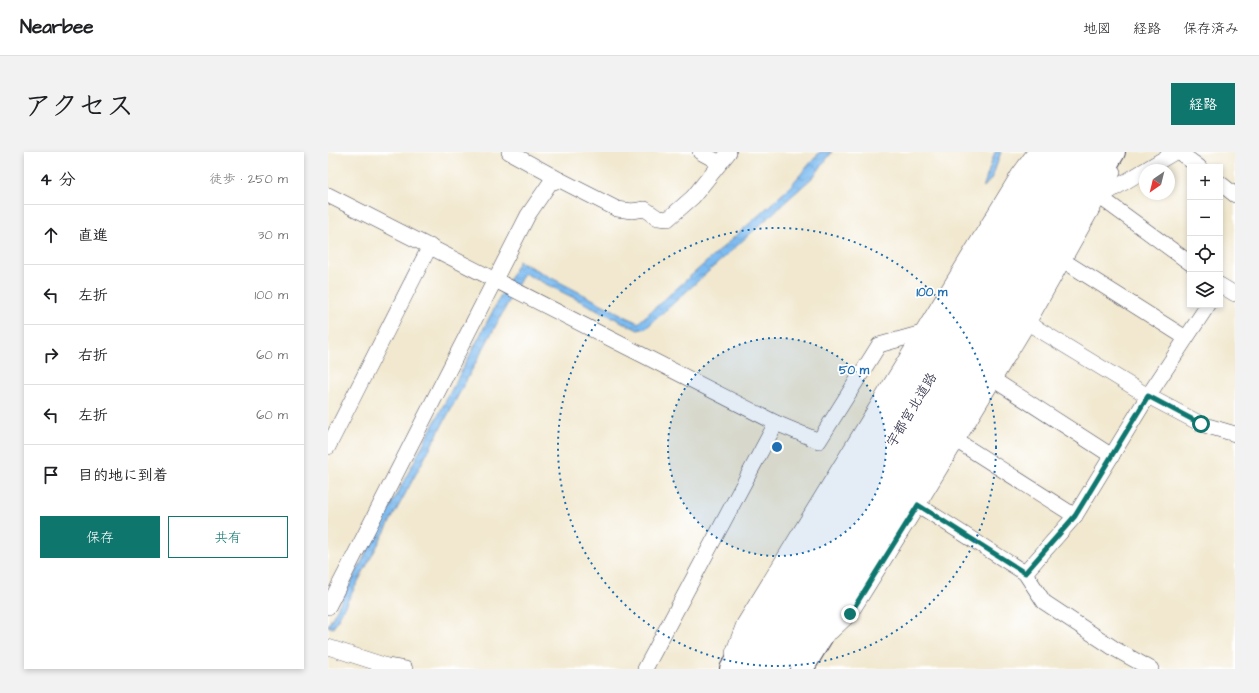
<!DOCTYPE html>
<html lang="ja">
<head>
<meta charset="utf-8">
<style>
	:root { --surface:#fff; --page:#f2f2f2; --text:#202124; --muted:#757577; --line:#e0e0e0; --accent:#0f766e }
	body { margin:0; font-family:"Architects Daughter","Klee One",sans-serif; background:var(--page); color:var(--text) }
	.controls { position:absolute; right:12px; top:12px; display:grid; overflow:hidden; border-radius:0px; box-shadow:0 2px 6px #0003 }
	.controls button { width:36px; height:36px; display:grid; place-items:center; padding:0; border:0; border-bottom:1px solid var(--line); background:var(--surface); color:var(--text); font:20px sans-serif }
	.compass { position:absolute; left:811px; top:12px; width:36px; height:36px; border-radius:50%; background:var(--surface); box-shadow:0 2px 6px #0003; rotate:215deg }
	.stop { position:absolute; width:12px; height:12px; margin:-9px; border:3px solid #0f766e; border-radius:50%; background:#fff }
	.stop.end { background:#0f766e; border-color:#fff; box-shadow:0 1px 4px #0008 }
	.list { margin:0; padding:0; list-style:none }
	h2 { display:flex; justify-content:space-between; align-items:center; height:52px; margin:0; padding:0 16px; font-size:17px }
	h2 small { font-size:13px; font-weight:400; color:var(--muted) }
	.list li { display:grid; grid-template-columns:26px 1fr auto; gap:12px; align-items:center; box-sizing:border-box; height:60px; padding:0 16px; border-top:1px solid var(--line) }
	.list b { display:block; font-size:15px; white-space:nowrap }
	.list em { font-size:13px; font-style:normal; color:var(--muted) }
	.actions { display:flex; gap:8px; padding:12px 16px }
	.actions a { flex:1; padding:9px 0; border:1px solid var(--accent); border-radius:0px; text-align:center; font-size:14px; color:var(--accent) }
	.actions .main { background:var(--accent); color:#fff }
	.icon { flex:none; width:22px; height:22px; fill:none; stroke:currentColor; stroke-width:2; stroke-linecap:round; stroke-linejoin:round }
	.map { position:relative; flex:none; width:907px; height:517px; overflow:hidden; border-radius:0px }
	header { display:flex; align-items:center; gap:24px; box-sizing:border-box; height:56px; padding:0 20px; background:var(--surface); border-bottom:1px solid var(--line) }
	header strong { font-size:19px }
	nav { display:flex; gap:22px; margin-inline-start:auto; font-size:14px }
	.intro { display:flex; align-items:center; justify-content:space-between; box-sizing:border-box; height:96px; padding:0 24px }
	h1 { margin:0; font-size:28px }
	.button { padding:10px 18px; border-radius:0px; background:var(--accent); color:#fff; font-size:14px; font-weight:700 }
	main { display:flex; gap:24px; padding:0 24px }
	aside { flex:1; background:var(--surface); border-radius:0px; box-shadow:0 2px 6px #0003 }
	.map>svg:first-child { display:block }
	.water { fill:url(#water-waves); stroke:#506f96 }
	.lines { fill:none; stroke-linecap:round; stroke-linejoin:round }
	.minor-casing { stroke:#414051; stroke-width:16 }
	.highway-casing { stroke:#414051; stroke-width:24 }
	.minor { stroke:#fff; stroke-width:15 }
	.highway { stroke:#fff; stroke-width:22 }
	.route { stroke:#0f766e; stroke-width:5 }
	.ring { fill:none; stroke:#1f6fb2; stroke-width:2; stroke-dasharray:2 4 }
	.labels { text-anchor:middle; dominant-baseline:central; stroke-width:3.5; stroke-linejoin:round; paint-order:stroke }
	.street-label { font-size:14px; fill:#22223b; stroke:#fff }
	.centre { fill:#1f6fb2; stroke:#fff; stroke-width:2 }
	.ring-label { font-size:12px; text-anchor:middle; font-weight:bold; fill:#1f6fb2; stroke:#fff; stroke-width:3.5; stroke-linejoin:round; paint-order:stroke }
</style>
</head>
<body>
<header>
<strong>Nearbee</strong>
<nav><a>地図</a><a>経路</a><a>保存済み</a></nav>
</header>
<div class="intro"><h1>アクセス</h1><a class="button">経路</a></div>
<main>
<aside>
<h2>4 分<small>徒歩 · 250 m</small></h2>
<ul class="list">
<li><svg class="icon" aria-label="ahead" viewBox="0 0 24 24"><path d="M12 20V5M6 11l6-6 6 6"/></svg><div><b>直進</b></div><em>30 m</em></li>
<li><svg class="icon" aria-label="left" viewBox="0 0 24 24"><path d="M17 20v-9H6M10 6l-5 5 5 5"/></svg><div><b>左折</b></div><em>100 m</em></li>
<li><svg class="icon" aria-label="right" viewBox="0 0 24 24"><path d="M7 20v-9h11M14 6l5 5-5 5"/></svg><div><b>右折</b></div><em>60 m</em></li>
<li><svg class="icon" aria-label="left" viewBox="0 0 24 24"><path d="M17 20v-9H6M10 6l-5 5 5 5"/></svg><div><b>左折</b></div><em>60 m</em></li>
<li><svg class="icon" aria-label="arrive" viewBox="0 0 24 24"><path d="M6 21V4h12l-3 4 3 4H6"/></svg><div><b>目的地に到着</b></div></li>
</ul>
<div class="actions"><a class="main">保存</a><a>共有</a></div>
</aside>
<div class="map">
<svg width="907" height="517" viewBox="0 0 907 517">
	<defs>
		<pattern id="water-waves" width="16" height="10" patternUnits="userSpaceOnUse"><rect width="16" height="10" fill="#7dbcf1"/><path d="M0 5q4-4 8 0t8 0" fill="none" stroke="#6ca1d0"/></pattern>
	</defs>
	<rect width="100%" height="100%" fill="#fff"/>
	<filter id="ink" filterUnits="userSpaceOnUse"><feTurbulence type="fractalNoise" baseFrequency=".025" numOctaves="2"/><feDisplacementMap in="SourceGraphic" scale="8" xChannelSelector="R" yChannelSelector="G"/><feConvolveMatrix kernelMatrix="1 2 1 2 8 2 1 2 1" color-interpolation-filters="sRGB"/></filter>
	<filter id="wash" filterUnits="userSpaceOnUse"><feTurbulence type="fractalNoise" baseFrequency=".012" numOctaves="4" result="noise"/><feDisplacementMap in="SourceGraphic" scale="16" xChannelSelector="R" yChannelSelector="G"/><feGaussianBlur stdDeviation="0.9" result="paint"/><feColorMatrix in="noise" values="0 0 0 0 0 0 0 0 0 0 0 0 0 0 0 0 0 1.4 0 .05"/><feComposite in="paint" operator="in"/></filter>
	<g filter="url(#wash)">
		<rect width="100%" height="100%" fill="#f1e8cf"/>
		<g class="water">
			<polygon points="492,0 504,0 486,24 318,176 310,178 196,121 5,476 0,474 191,109 310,171 459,38"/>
			<polygon points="667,0 673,0 664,26 655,36"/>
		</g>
	</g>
	<g filter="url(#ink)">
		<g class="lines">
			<defs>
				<g id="minor">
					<polyline points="181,0 232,28"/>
					<polyline points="372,0 392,11"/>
					<polyline points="847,0 772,45 862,111"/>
					<polyline points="851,0 871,15"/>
					<polyline points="892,31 907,43"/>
					<polyline points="0,43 448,271 491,289 551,193 594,181"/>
					<polyline points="736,109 858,186"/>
					<polyline points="892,133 907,142"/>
					<polyline points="700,171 820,244 873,272 907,282"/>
					<polyline points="666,228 784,304"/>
					<polyline points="629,289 747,364"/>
					<polyline points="0,295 102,94"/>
					<polyline points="590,353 697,421 716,450 787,497 823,517"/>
					<polyline points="697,421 747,364 820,244 880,153"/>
					<polyline points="0,455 200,63 222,31 232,28 289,57 304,59 317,57 330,66 340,67 365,45 401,0"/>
					<polyline points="503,480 522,462 590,353 700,171 785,20"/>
					<polyline points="0,495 59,514 77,517"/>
					<polyline points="405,501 416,472 691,22 707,0"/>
					<polyline points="317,517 448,271"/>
				</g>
				<g id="highway">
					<polyline points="403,517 464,422 725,0"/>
					<polyline points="426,517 743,0"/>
					<polyline points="449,517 766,0"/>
					<polyline points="474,517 786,0"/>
				</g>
			</defs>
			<use href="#minor" class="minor-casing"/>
			<use href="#highway" class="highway-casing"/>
			<use href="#minor" class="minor"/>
			<use href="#highway" class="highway"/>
		</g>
	</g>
	<g class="lines" filter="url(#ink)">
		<polyline class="route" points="522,462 590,353 697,421 747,364 820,244 873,272"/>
	</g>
	<circle cx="449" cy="295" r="109" fill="#1f6fb2" fill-opacity=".12"/>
	<g class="ring">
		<circle cx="449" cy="295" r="109"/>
		<circle cx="449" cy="295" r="219"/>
	</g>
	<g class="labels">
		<g class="street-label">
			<text transform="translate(584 258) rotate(-59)">宇都宮北道路</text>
		</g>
	</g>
	<circle cx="449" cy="295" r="6" class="centre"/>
	<g class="ring-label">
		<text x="604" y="144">100 m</text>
		<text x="526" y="222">50 m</text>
	</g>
</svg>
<div class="controls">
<button>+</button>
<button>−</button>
<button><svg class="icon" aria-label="locate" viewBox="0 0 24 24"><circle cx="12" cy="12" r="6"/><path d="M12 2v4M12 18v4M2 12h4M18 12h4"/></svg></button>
<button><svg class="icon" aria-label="layers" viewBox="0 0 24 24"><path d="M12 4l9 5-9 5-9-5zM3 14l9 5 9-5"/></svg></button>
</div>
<svg class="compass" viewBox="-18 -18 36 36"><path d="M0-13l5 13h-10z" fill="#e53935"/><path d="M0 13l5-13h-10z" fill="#757577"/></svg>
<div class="stop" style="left:873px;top:272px"></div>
<div class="stop end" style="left:522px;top:462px"></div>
</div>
</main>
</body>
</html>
